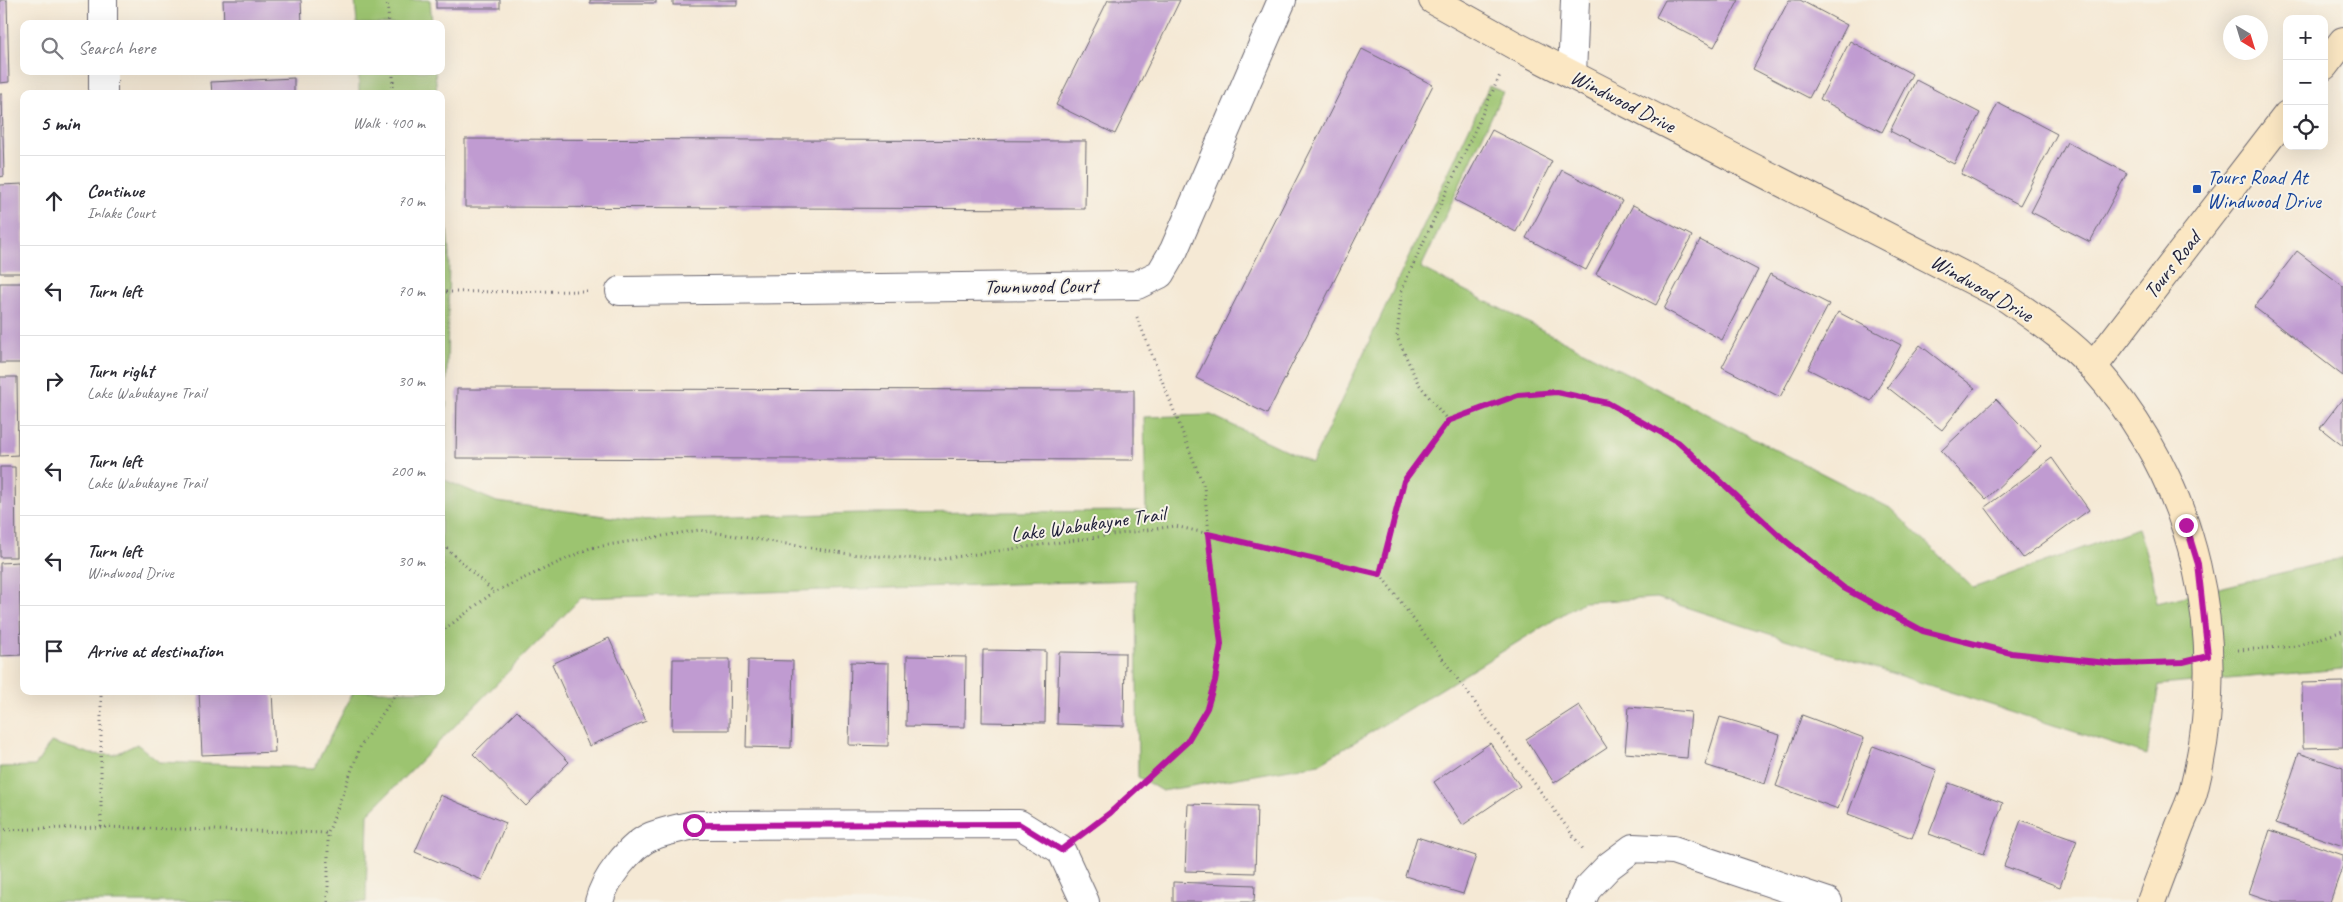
<!DOCTYPE html>
<html lang="en">
<head>
<meta charset="utf-8">
<style>
	:root { --surface:#fff; --page:#f2f2f3; --text:#2b2b33; --muted:#7c7c81; --line:#e1e1e2 }
	body { margin:0; font-family:Caveat,sans-serif; background:var(--page); color:var(--text) }
	.controls { position:absolute; right:15px; top:15px; display:grid; overflow:hidden; border-radius:10px; box-shadow:0 5px 20px #0002 }
	.controls button { width:45px; height:45px; display:grid; place-items:center; padding:0; border:0; border-bottom:1px solid var(--line); background:var(--surface); color:var(--text); font:25px sans-serif }
	.compass { position:absolute; left:2223px; top:15px; width:45px; height:45px; border-radius:50%; background:var(--surface); box-shadow:0 5px 20px #0002; rotate:142deg }
	.stop { position:absolute; width:15px; height:15px; margin:-11px; border:4px solid #b5179e; border-radius:50%; background:#fff }
	.stop.end { background:#b5179e; border-color:#fff; box-shadow:0 1px 5px #0008 }
	.list { margin:0; padding:0; list-style:none }
	h2 { display:flex; justify-content:space-between; align-items:center; height:65px; margin:0; padding:0 20px; font-size:21px }
	h2 small { font-size:16px; font-weight:400; color:var(--muted) }
	.list li { display:grid; grid-template-columns:32px 1fr auto; gap:15px; align-items:center; box-sizing:border-box; height:90px; padding:0 20px; border-top:1px solid var(--line) }
	.list b { display:block; font-size:19px; white-space:nowrap }
	.list p { margin:0; font-size:16px; white-space:nowrap; color:var(--muted) }
	.list em { font-size:16px; font-style:normal; color:var(--muted) }
	.icon { flex:none; width:28px; height:28px; fill:none; stroke:currentColor; stroke-width:2; stroke-linecap:round; stroke-linejoin:round }
	.map { position:relative; flex:none; width:2343px; height:902px; overflow:hidden }
	.search { position:absolute; background:var(--surface); box-shadow:0 5px 20px #0002; left:20px; top:20px; width:425px; height:55px; display:flex; align-items:center; gap:12px; box-sizing:border-box; padding:0 18px; border-radius:10px; color:var(--muted); font-size:19px }
	.panel { position:absolute; background:var(--surface); box-shadow:0 5px 20px #0002; left:20px; top:90px; width:425px; height:605px; border-radius:10px }
	.map>svg:first-child { display:block }
	.park { fill:#9cc470; stroke:#5f7356 }
	.building { fill:#c09bd1 }
	.lines { fill:none; stroke-linecap:round; stroke-linejoin:round }
	.street-casing { stroke:#6c6871; stroke-width:30 }
	.secondary-casing { stroke:#6c6871; stroke-width:30 }
	.path { stroke:#6c6871; stroke-width:3; stroke-dasharray:1 4; stroke-linecap:butt }
	.street { stroke:#fff; stroke-width:28 }
	.secondary { stroke:#fbe7c3; stroke-width:28 }
	.route { stroke:#b5179e; stroke-width:6 }
	.transit-dot { fill:#1a4fb4; stroke:#f7f3e8; stroke-width:2 }
	.labels { text-anchor:middle; dominant-baseline:central; stroke-width:4; stroke-linejoin:round; paint-order:stroke }
	.street-label { font-size:21px; fill:#22223b; stroke:#f7f3e8 }
	.transit-label { font-size:21px; fill:#164399; stroke:#f7f3e8; text-anchor:start }
</style>
</head>
<body>
<div class="map">
<svg width="2343" height="902" viewBox="0 0 2343 902">
	<rect width="100%" height="100%" fill="#f7f3e8"/>
	<filter id="ink" filterUnits="userSpaceOnUse"><feTurbulence type="fractalNoise" baseFrequency=".02" numOctaves="2"/><feDisplacementMap in="SourceGraphic" scale="10" xChannelSelector="R" yChannelSelector="G"/><feConvolveMatrix kernelMatrix="1 2 1 2 8 2 1 2 1" color-interpolation-filters="sRGB"/></filter>
	<filter id="wash" filterUnits="userSpaceOnUse"><feTurbulence type="fractalNoise" baseFrequency=".0096" numOctaves="4" result="noise"/><feDisplacementMap in="SourceGraphic" scale="20" xChannelSelector="R" yChannelSelector="G"/><feGaussianBlur stdDeviation="1.12" result="paint"/><feColorMatrix in="noise" values="0 0 0 0 0 0 0 0 0 0 0 0 0 0 0 0 0 1.4 0 .05"/><feComposite in="paint" operator="in"/></filter>
	<g filter="url(#wash)">
		<rect width="100%" height="100%" fill="#f5e9d5"/>
		<g class="park">
			<polygon points="355,0 430,0 432,24 357,24"/>
			<polygon points="359,71 435,71 437,94 359,94"/>
			<polygon points="1489,86 1503,92 1421,268 1890,508 1973,588 2138,528 2151,569 2157,603 2343,558 2343,669 2159,685 2147,755 1657,598 1583,602 1319,764 1162,791 1138,777 1136,580 581,598 368,814 366,902 0,902 0,767 35,766 51,742 91,754 114,755 137,744 159,762 314,768 354,691 441,691 441,149 449,254 445,480 497,502 635,520 860,513 1146,511 1144,417 1211,415 1312,463"/>
		</g>
		<g id="blocks">
			<g class="building">
				<polygon points="0,0 7,0 9,82 0,83"/>
				<polygon points="223,0 301,0 302,24 224,24"/>
				<rect x="436" y="0" width="64" height="8"/>
				<rect x="590" y="0" width="66" height="3"/>
				<rect x="673" y="0" width="64" height="5"/>
				<polygon points="1108,0 1180,0 1115,134 1056,105"/>
				<polygon points="1665,0 1739,0 1714,47 1656,17"/>
				<polygon points="1789,0 1800,0 1847,25 1809,98 1753,69"/>
				<polygon points="1850,41 1912,74 1882,132 1820,99"/>
				<polygon points="1362,49 1433,85 1267,414 1196,378"/>
				<polygon points="294,78 294,94 212,94 211,82"/>
				<polygon points="1916,80 1980,113 1954,164 1890,131"/>
				<polygon points="0,94 2,94 4,176 0,177"/>
				<polygon points="1998,103 2057,134 2020,205 1961,174"/>
				<polygon points="1492,130 1552,161 1516,232 1455,200"/>
				<polygon points="465,139 1086,141 1085,209 465,207"/>
				<polygon points="2067,142 2127,173 2090,242 2031,212"/>
				<polygon points="1562,170 1622,201 1586,270 1526,238"/>
				<polygon points="23,184 24,273 0,273 0,185"/>
				<polygon points="1633,205 1692,236 1656,305 1596,274"/>
				<polygon points="1700,240 1758,270 1722,340 1664,309"/>
				<polygon points="2297,251 2343,286 2343,376 2254,307"/>
				<polygon points="1770,274 1829,304 1780,397 1722,367"/>
				<rect x="0" y="283" width="24" height="80"/>
				<polygon points="1838,312 1901,345 1871,401 1808,369"/>
				<polygon points="1920,345 1975,388 1942,430 1887,387"/>
				<polygon points="0,377 17,377 18,455 0,456"/>
				<polygon points="457,389 1134,390 1134,460 456,458"/>
				<polygon points="2343,398 2343,446 2320,428"/>
				<polygon points="1996,399 2041,446 1986,499 1941,451"/>
				<polygon points="2052,458 2089,510 2023,558 1985,507"/>
				<polygon points="0,467 15,467 16,557 0,557"/>
				<polygon points="19,562 21,655 0,656 0,563"/>
				<polygon points="609,638 646,721 589,746 552,664"/>
				<polygon points="983,650 1046,651 1045,723 982,722"/>
				<polygon points="1059,652 1125,653 1124,726 1057,724"/>
				<polygon points="907,656 966,657 965,727 906,726"/>
				<polygon points="673,659 730,659 729,730 672,730"/>
				<polygon points="748,660 793,661 791,748 746,747"/>
				<polygon points="851,662 889,663 888,746 849,745"/>
				<polygon points="2343,682 2343,747 2303,748 2302,683"/>
				<polygon points="199,691 272,691 275,752 202,755"/>
				<polygon points="1579,705 1607,748 1554,783 1526,739"/>
				<polygon points="1629,707 1691,712 1687,758 1625,753"/>
				<polygon points="517,711 569,762 526,806 473,754"/>
				<polygon points="1802,715 1864,738 1838,809 1776,786"/>
				<polygon points="1720,717 1780,735 1765,784 1705,765"/>
				<polygon points="1490,743 1520,786 1463,825 1434,782"/>
				<polygon points="1873,746 1937,770 1912,838 1848,814"/>
				<polygon points="2299,753 2343,768 2343,846 2276,823"/>
				<polygon points="1949,783 2003,803 1984,854 1929,834"/>
				<polygon points="440,795 506,823 482,880 415,852"/>
				<polygon points="1188,804 1257,806 1255,873 1185,871"/>
				<polygon points="2021,820 2077,840 2060,887 2004,866"/>
				<polygon points="2270,830 2343,855 2343,865 2330,902 2275,902 2249,893"/>
				<polygon points="1417,837 1476,856 1463,894 1405,876"/>
				<polygon points="1173,882 1255,885 1254,902 1173,902"/>
			</g>
		</g>
	</g>
	<g filter="url(#ink)">
		<use href="#blocks" fill-opacity="0" stroke="#6c6871" stroke-width="1"/>
		<g class="lines">
			<defs>
				<g id="street">
					<polyline points="103,24 103,0"/>
					<polyline points="1572,75 1575,0"/>
					<polyline points="103,94 103,71"/>
					<polyline points="620,291 1137,285 1160,274 1174,250 1282,0"/>
					<path d="M 599,902 C 604,880 630,845 652,836 C 665,831 680,828 694,825 L 1019,824 L 1061,850 L 1085,902"/>
					<polyline points="1581,902 1587,889 1609,866 1633,848 1673,850 1828,902"/>
				</g>
				<g id="secondary">
					<path d="M 1433,0 L 1514,45 L 2005,297 C 2035,318 2069,340 2094,368 C 2197,485 2231,638 2194,789 C 2191,802 2184,815 2179,828 C 2170,852 2160,877 2151,902"/>
					<polyline points="2324,66 2343,41"/>
					<polyline points="2093,367 2287,115"/>
				</g>
			</defs>
			<use href="#street" class="street-casing"/>
			<use href="#secondary" class="secondary-casing"/>
			<g class="path">
				<polyline points="387,0 389,24"/>
				<polyline points="393,71 393,94"/>
				<polyline points="441,292 591,291"/>
				<polyline points="1448,421 1418,383 1397,337 1402,289 1501,73"/>
				<polyline points="441,537 443,545 441,569"/>
				<polyline points="443,545 494,592"/>
				<polyline points="1380,574 1404,481 1448,421 1517,395 1557,392 1608,403 1678,442 1782,538 1844,588 1923,631 2011,653 2116,664 2176,663"/>
				<polyline points="1380,574 1583,849"/>
				<polyline points="441,632 494,592 590,548 699,530 849,554 934,560 1175,526 1380,574"/>
				<polyline points="2238,650 2296,646 2343,631"/>
				<polyline points="101,827 101,691"/>
				<polyline points="0,830 101,827 328,833"/>
				<polyline points="1086,832 1110,813 1187,741 1207,708 1215,681 1221,644 1204,487 1137,317"/>
				<polyline points="328,902 328,833 361,745 398,691"/>
			</g>
			<use href="#street" class="street"/>
			<use href="#secondary" class="secondary"/>
		</g>
	</g>
	<g class="lines" filter="url(#ink)">
		<polyline class="route" points="694,825 1019,824 1061,850 1110,813 1187,742 1207,708 1215,681 1221,644 1208,534 1380,574 1404,481 1448,421 1518,395 1557,392 1608,403 1678,442 1782,538 1844,588 1923,631 2011,653 2116,664 2183,662 2208,656 2198,564 2186,525"/>
	</g>
	<rect class="transit-dot" x="2192" y="184" width="10" height="10" rx="2.5"/>
	<g class="labels">
		<g class="street-label">
			<text transform="translate(1623 101) rotate(27)">Windwood Drive</text>
			<text transform="translate(2172 265) rotate(-52)">Tours Road</text>
			<text transform="translate(1041 286) rotate(-1)">Townwood Court</text>
			<text transform="translate(1982 288) rotate(30)">Windwood Drive</text>
			<text transform="translate(1088 524) rotate(-8)">Lake Wabukayne Trail</text>
		</g>
		<g class="transit-label">
			<text x="2207" y="177">Tours Road At<tspan x="2207" dy="24">Windwood Drive</tspan></text>
		</g>
	</g>
</svg>
<div class="controls">
<button>+</button>
<button>−</button>
<button><svg class="icon" aria-label="locate" viewBox="0 0 24 24"><circle cx="12" cy="12" r="6"/><path d="M12 2v4M12 18v4M2 12h4M18 12h4"/></svg></button>
</div>
<svg class="compass" viewBox="-18 -18 36 36"><path d="M0-13l5 13h-10z" fill="#e53935"/><path d="M0 13l5-13h-10z" fill="#7c7c81"/></svg>
<div class="stop" style="left:694px;top:825px"></div>
<div class="stop end" style="left:2186px;top:525px"></div>
<div class="search"><svg class="icon" aria-label="search" viewBox="0 0 24 24"><circle cx="10" cy="10" r="6"/><path d="M15 15l6 6"/></svg>Search here</div>
<section class="panel">
<h2>5 min<small>Walk · 400 m</small></h2>
<ul class="list">
<li><svg class="icon" aria-label="ahead" viewBox="0 0 24 24"><path d="M12 20V5M6 11l6-6 6 6"/></svg><div><b>Continue</b><p>Inlake Court</p></div><em>70 m</em></li>
<li><svg class="icon" aria-label="left" viewBox="0 0 24 24"><path d="M17 20v-9H6M10 6l-5 5 5 5"/></svg><div><b>Turn left</b></div><em>70 m</em></li>
<li><svg class="icon" aria-label="right" viewBox="0 0 24 24"><path d="M7 20v-9h11M14 6l5 5-5 5"/></svg><div><b>Turn right</b><p>Lake Wabukayne Trail</p></div><em>30 m</em></li>
<li><svg class="icon" aria-label="left" viewBox="0 0 24 24"><path d="M17 20v-9H6M10 6l-5 5 5 5"/></svg><div><b>Turn left</b><p>Lake Wabukayne Trail</p></div><em>200 m</em></li>
<li><svg class="icon" aria-label="left" viewBox="0 0 24 24"><path d="M17 20v-9H6M10 6l-5 5 5 5"/></svg><div><b>Turn left</b><p>Windwood Drive</p></div><em>30 m</em></li>
<li><svg class="icon" aria-label="arrive" viewBox="0 0 24 24"><path d="M6 21V4h12l-3 4 3 4H6"/></svg><div><b>Arrive at destination</b></div></li>
</ul>
</section>
</div>
</body>
</html>
